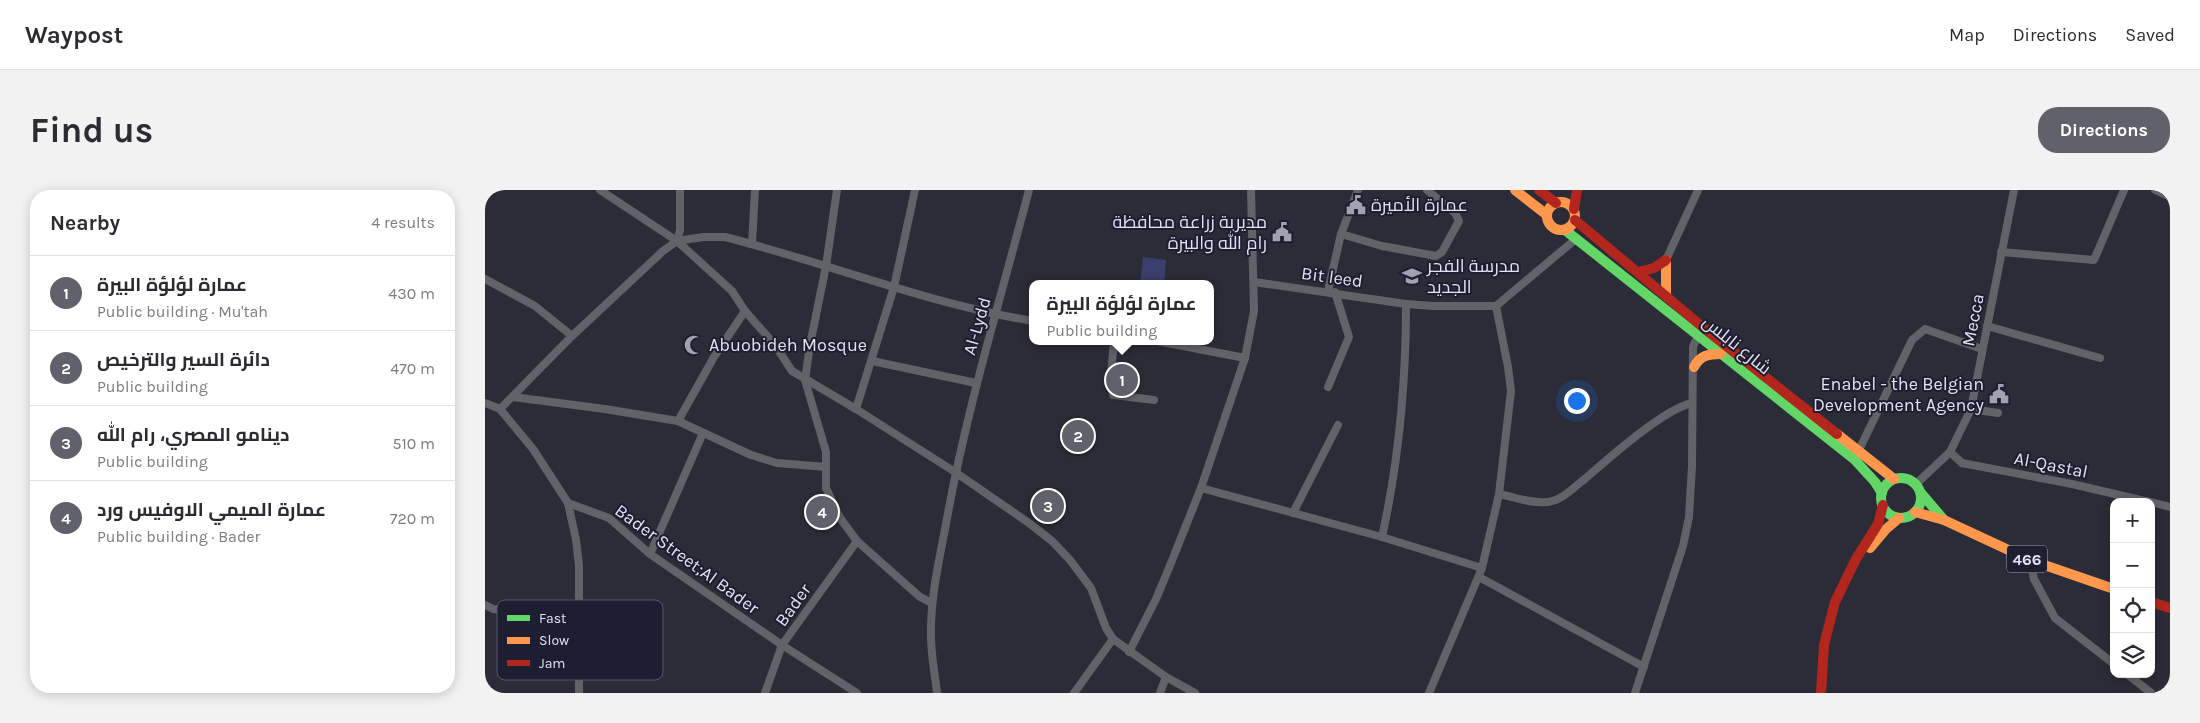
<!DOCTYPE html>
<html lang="en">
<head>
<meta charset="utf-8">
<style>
	:root { --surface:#fff; --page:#f2f2f3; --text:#2b2b33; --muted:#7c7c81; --line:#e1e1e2; --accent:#60616b }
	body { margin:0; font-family:Karla,Cairo,sans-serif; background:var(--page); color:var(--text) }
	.controls { position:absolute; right:15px; bottom:15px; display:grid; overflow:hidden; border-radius:10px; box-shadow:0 2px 12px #0003 }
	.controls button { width:45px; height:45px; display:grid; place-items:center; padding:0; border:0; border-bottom:1px solid var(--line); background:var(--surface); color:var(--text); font:25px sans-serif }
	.you { position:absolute; left:1091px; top:210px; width:18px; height:18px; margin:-12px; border:4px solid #fff; border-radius:50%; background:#1a73e8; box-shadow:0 0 0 8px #1a73e833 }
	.badge { display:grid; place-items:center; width:32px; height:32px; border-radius:50%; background:var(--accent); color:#fff; font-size:16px; font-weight:700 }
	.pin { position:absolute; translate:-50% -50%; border:2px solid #fff; box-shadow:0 1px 5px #0006 }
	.popup { position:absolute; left:544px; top:90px; width:185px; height:65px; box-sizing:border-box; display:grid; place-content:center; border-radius:10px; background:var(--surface); filter:drop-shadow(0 1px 4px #0005); font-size:16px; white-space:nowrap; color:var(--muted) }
	.popup b { font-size:19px; color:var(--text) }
	.popup::after { content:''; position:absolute; left:50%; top:100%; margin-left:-10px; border:10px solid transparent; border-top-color:var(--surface) }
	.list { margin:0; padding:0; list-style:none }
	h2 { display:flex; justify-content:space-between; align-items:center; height:65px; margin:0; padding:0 20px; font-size:21px }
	h2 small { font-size:16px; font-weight:400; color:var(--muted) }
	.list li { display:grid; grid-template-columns:32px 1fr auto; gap:15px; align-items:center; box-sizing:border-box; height:75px; padding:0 20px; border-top:1px solid var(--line) }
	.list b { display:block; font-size:19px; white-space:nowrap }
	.list p { margin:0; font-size:16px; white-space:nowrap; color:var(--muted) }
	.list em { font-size:16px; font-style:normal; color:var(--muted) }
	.icon { flex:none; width:28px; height:28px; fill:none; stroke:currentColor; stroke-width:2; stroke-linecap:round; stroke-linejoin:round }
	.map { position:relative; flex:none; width:1685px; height:503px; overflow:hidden; border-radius:20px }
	header { display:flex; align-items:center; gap:30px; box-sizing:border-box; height:70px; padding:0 25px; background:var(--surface); border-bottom:1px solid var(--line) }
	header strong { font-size:24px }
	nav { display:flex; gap:28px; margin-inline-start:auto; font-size:18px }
	.intro { display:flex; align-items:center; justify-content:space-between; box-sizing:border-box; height:120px; padding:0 30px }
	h1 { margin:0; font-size:35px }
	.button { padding:12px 22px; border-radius:20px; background:var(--accent); color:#fff; font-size:18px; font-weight:700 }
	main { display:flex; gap:30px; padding:0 30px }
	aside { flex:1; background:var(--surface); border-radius:20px; box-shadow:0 2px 12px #0003 }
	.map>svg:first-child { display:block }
	.green { fill:#3b3f6e }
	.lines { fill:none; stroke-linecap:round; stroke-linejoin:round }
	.street { stroke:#626368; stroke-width:8 }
	.fast { stroke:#63d668; stroke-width:10 }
	.slow { stroke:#ff974d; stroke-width:10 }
	.jam { stroke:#b3261e; stroke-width:10 }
	.labels { text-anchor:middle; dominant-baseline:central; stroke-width:4; stroke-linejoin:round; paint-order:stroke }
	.shield { fill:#1d1e31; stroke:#a6a7b7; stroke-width:1 }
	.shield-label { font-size:16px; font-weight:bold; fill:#e0e2f0 }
	.poi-label { font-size:18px; fill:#e0e2f0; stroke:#1d1e31; text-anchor:start }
	.street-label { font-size:18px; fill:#e0e2f0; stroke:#1d1e31 }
	.key { fill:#1d1e31; stroke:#58596a; stroke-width:1 }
	.key-label { font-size:14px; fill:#e0e2f0 }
</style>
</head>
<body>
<header>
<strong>Waypost</strong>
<nav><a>Map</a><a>Directions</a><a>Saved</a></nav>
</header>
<div class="intro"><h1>Find us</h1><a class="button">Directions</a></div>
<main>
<aside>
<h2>Nearby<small>4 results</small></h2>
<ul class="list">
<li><span class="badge">1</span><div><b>عمارة لؤلؤة البيرة</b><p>Public building · Mu'tah</p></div><em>430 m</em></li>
<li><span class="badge">2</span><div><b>دائرة السير والترخيص</b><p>Public building</p></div><em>470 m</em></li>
<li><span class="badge">3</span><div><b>دينامو المصري، رام الله</b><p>Public building</p></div><em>510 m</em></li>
<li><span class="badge">4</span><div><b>عمارة الميمي الاوفيس ورد</b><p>Public building · Bader</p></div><em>720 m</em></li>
</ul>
</aside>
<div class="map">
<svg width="1685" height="503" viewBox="0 0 1685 503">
	<rect width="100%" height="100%" fill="#2b2c37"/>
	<polygon class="green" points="658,67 681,70 679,94 655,94"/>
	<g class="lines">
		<g class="street">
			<polyline points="115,0 192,51 247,101 260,121 290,155 307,181 371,219 470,282 544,333 567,351 585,370 606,398 621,438 628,449 681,487 710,503"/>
			<polyline points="352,0 341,76 325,155 320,190 341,262 341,298 355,328 372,351 435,407 447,413"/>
			<polyline points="1670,0 1685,7"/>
			<polyline points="856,44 873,0"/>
			<polyline points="192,51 195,40 195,0"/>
			<polyline points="267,54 270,0"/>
			<polyline points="1516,62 1609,70 1639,0"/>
			<polyline points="1181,70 1213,0"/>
			<polyline points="0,89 50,116 87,146"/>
			<polyline points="769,92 921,114 948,116 1011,116 1092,48"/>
			<polyline points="843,101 856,44 897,56 951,66 957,62 974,31 970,23 942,0"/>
			<polyline points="1502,136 1615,168"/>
			<polyline points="629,151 626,185 628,205 669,210"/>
			<polyline points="672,151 760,168"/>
			<polyline points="387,171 491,193"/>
			<polyline points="843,197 864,147 850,102"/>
			<polyline points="28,207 120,219 193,231 266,265 292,273 341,277"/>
			<polyline points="0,213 15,219 48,259 83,313 124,328 165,364 297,455 372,503"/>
			<path d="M 15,219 L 87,146 L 178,61 L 192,51 L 218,47 L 240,47 C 343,73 443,114 548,131"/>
			<polyline points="371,219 409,97 430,0"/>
			<polyline points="1486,219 1513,223"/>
			<polyline points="193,231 229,167 260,121"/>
			<polyline points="1374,260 1427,150 1440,139 1497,159"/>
			<polyline points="1465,262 1477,273 1587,294 1664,312"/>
			<polyline points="1431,294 1465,262 1486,219 1529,0"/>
			<polyline points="716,298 897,347 997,378"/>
			<path d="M 1014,304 C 1029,307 1047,314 1063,312 C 1078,310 1089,297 1101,288 C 1124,268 1179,219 1207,213"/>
			<polyline points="1666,312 1685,317"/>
			<polyline points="83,313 91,350 94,375 94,503"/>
			<polyline points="808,323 853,235"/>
			<path d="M 897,347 C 914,270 921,194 921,114"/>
			<polyline points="165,364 218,243"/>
			<polyline points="1545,370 1549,389 1570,428 1629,474"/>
			<polyline points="994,387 1159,477"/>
			<polyline points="0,415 8,419 94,426"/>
			<polyline points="644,462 671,409 684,378 716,298 760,168 769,121 766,0"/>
			<polyline points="1642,484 1666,503"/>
			<polyline points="280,503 297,455 372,351"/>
			<path d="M 452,503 C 450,484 446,465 446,447 C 445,409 454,371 461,334 C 481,221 515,111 544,0"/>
			<polyline points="589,503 628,449"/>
			<polyline points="675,503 681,487"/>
			<polyline points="944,503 997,378 1014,304 1026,201 1023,177 1011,116"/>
			<polyline points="1150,503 1198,356 1204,327 1207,276 1208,157 1210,152 1216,144"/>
		</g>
		<g class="fast">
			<polyline points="1080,40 1369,269 1390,292 1397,303"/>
			<circle cx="1416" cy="308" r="20"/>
			<polyline points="1436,303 1459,330"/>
		</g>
		<g class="slow">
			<polyline points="1030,0 1062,25"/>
			<circle cx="1076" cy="26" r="14"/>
			<polyline points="1181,70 1181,106"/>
			<path d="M 1209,177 C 1215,165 1224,164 1236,164"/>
			<polyline points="1352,244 1409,289"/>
			<polyline points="1430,322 1459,330 1545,370 1629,399"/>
			<polyline points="1385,358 1401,339 1414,328"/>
		</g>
		<g class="jam">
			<polyline points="1054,0 1071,13"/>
			<polyline points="1089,19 1092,0"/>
			<polyline points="1090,30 1220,139 1352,244"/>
			<polyline points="1153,82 1169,78 1181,70"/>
			<polyline points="1666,412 1685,418"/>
			<polyline points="1336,503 1339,455 1350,412 1371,369 1393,334 1398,315"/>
		</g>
	</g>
	<defs>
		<symbol id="civic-bare" viewBox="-9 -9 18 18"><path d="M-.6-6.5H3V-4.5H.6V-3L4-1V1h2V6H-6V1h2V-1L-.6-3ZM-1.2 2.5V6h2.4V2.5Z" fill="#a1a2af" stroke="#1d1e31" stroke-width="2.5" paint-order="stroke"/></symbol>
		<symbol id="school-bare" viewBox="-9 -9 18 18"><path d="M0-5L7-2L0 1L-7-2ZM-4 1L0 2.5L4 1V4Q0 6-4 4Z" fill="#a1a2af" stroke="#1d1e31" stroke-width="2.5" paint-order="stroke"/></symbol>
		<symbol id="mosque-bare" viewBox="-9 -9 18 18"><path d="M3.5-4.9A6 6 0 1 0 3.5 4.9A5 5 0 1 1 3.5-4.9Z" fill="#a1a2af" stroke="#1d1e31" stroke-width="2.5" paint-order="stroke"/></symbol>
	</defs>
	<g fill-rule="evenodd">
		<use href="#civic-bare" x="857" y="1" width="28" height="28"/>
		<use href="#civic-bare" x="783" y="28" width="28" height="28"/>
		<use href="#school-bare" x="913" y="72" width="28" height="28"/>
		<use href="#mosque-bare" x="195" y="141" width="28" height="28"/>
		<use href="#civic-bare" x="1500" y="190" width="28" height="28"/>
	</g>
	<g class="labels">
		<rect class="shield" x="1522" y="355.5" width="40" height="27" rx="4"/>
		<g class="shield-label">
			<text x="1542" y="369">466</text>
		</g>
		<g class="poi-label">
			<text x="886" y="15">عمارة الأميرة</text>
			<text x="782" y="32" text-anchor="end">مديرية زراعة محافظة<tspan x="782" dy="21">رام الله والبيرة</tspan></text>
			<text x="942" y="76">مدرسة الفجر<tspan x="942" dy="21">الجديد</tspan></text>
			<text x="224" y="155">Abuobideh Mosque</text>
			<text x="1499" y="194" text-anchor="end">Enabel - the Belgian<tspan x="1499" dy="21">Development Agency</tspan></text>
		</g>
		<g class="street-label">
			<text transform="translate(847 87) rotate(8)">Bit leed</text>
			<text transform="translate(1488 130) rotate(-79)">Mecca</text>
			<text transform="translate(492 136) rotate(-74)">Al-Lydd</text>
			<text transform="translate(1252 155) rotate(39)">شارع نابلس</text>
			<text transform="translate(1566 275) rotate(11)">Al-Qastal</text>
			<text transform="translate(202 369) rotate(36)">Bader Street;Al Bader</text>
			<text transform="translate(308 415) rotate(-54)">Bader</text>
		</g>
	</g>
	<rect x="12" y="410" width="166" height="80" rx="8" class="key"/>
	<rect x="22" y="425" width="23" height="6" fill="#63d668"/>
	<rect x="22" y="447" width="23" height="7" fill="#ff974d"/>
	<rect x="22" y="470" width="23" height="6" fill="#b3261e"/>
	<g class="key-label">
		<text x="54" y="433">Fast</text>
		<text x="54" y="455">Slow</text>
		<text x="54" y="478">Jam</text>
	</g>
</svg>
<div class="controls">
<button>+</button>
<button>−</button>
<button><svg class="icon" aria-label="locate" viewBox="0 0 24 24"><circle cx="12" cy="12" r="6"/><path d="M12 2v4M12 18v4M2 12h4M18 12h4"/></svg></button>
<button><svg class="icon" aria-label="layers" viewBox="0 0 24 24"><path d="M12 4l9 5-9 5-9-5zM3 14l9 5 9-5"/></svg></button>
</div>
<div class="you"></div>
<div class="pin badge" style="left:637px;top:190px">1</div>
<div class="popup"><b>عمارة لؤلؤة البيرة</b>Public building</div>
<div class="pin badge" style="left:593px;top:246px">2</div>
<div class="pin badge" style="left:563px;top:316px">3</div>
<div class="pin badge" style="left:337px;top:322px">4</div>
</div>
</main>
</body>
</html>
